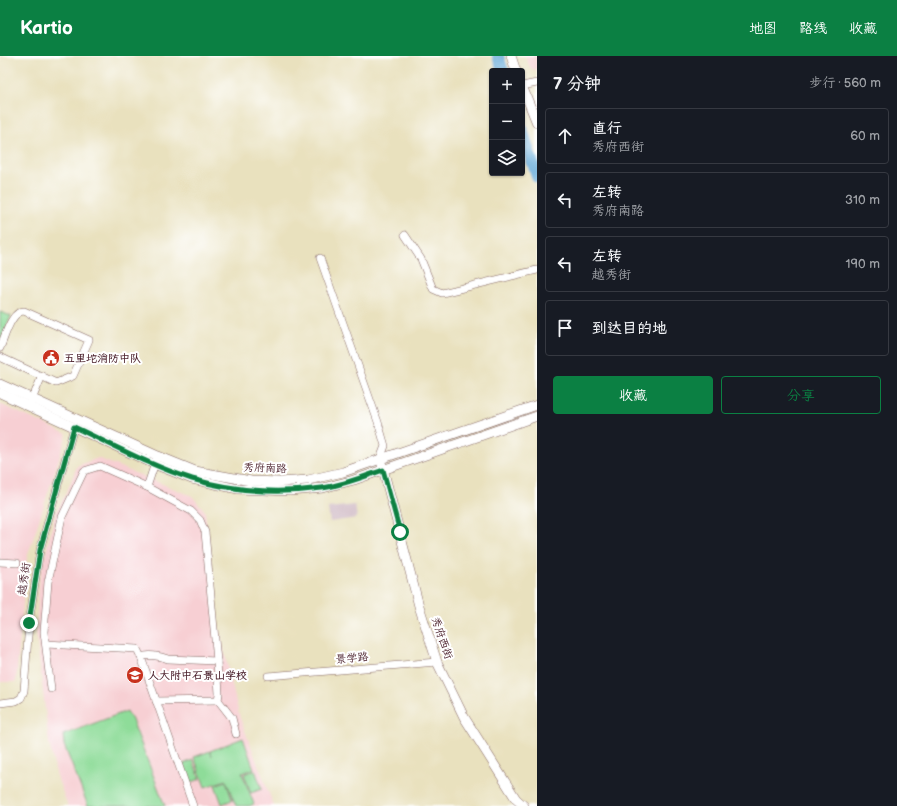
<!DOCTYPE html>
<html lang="zh">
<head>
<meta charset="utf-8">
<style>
	:root { --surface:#171b24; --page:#20242c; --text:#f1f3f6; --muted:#9ea1a6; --line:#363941; --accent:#0b8043 }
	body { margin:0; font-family:"Balsamiq Sans","LXGW WenKai TC",sans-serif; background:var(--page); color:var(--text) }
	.controls { position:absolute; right:12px; top:12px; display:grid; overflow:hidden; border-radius:4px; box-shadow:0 1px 3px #0004 }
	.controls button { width:36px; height:36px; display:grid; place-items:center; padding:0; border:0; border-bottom:1px solid var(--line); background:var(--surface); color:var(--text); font:20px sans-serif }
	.stop { position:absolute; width:12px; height:12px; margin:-9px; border:3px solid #0b8043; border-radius:50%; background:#fff }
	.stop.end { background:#0b8043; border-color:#fff; box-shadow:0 1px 4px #0008 }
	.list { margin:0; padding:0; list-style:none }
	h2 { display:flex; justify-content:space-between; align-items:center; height:52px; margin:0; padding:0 16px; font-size:17px }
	h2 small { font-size:13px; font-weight:400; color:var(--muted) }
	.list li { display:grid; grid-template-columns:26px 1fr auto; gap:12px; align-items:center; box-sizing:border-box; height:56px; margin:0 8px 8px; padding:0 8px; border:1px solid var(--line); border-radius:4px }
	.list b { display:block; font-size:15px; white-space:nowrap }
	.list p { margin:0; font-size:13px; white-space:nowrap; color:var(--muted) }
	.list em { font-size:13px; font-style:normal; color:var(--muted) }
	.actions { display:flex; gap:8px; padding:12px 16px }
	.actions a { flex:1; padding:9px 0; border:1px solid var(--accent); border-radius:4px; text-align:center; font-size:14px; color:var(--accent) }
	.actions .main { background:var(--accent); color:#fff }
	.icon { flex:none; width:22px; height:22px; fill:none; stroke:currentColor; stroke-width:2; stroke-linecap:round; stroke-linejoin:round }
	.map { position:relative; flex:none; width:537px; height:750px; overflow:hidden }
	header { display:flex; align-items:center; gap:24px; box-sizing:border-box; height:56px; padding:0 20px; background:var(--accent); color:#fff }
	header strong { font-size:19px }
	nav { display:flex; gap:22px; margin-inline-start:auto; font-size:14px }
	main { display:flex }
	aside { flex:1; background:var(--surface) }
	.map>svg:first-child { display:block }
	.built { fill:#f7cfd3 }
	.industrial { fill:#d2bdc7 }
	.green { fill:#8edc99; stroke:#6c7e62 }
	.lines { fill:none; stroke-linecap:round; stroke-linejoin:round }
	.river { stroke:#61a7d7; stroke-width:12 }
	.street-casing { stroke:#82635e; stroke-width:8 }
	.secondary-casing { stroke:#82635e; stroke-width:10 }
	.street { stroke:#fff; stroke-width:7 }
	.secondary { stroke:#fff; stroke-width:9 }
	.route { stroke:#0b8043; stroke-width:5 }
	.labels { text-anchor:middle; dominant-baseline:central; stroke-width:4; stroke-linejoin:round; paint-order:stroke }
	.poi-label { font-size:11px; font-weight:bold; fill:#4a1f2b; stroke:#fff; text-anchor:start }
	.street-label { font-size:11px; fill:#4a1f2b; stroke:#fff }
</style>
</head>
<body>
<header>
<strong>Kartio</strong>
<nav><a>地图</a><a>路线</a><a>收藏</a></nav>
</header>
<main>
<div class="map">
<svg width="537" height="750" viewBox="0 0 537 750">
	<rect width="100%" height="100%" fill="#fff"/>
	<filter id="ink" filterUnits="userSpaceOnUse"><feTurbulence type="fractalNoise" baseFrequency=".025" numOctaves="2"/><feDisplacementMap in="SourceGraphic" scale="8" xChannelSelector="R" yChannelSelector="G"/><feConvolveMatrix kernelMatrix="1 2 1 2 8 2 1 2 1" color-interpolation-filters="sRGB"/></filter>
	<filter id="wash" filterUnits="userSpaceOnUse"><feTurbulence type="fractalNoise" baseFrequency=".012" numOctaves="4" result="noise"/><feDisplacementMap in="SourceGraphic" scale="16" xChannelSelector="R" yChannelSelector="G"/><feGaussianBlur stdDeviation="0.9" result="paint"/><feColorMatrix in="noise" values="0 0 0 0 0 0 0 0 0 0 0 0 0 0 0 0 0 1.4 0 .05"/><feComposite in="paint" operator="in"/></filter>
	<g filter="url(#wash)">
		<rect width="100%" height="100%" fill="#e9e1be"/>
		<g class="built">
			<polygon points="525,0 537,0 537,14 531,13"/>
			<polygon points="0,348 67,378 27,502 16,626 0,626"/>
			<polygon points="98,402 192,440 205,455 216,562 240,662 274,750 68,750 57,721 49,687 36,576 39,524 55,458 66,438 77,410"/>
		</g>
		<polygon class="industrial" points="355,449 357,462 330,466 328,452"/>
		<g class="green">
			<polygon points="0,256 11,260 0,286"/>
			<polygon points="127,655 132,664 165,750 88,750 64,689 63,679"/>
			<polygon points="243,682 254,713 242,717 254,748 249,750 236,750 226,724 205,731 194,701 210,695 212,700 210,695"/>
			<polygon points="193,704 200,723 190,727 183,708"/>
			<polygon points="255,714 262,733 251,737 244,718"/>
			<polygon points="226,725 232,744 222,748 215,729"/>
		</g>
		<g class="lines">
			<g class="river">
				<polyline points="498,0 503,15"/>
				<polyline points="522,73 537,121"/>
			</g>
		</g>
	</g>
	<g filter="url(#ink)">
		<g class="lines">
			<defs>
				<g id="street">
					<polyline points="522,30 537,27"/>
					<polyline points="405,179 421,203 433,233 442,237 537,214"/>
					<polyline points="320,202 378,366 385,390 380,403"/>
					<path d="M 0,292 C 5,281 11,255 24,255 L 89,284 L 73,320 L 56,327 L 0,301"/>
					<polyline points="31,346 42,320"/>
					<polyline points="147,431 156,404"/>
					<polyline points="0,506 17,507"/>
					<polyline points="46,588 137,593 141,601"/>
					<polyline points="268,620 437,606"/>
					<polyline points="51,633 44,576 48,526 62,461 84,415 100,410 147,431 191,455 200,464 205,476 217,605 219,638 218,644 232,662 236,678"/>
					<polyline points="156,645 218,644"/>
					<polyline points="0,647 16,645 21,642 24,635 29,567 40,494 74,371"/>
					<path d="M 193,750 L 141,601 C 148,598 160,600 168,603 L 217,605"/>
				</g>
				<g id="secondary">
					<polyline points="511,0 516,15"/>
					<polyline points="522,30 537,67"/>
					<polyline points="0,328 158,400 195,415 251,425 280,426 308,424 343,416 537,349"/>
					<polyline points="0,337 154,408 192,423 238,433 290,435 323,432 354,424 537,360"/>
					<polyline points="382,409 419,550 437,606 464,661 516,743 524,750"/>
				</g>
			</defs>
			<use href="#street" class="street-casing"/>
			<use href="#secondary" class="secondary-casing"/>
			<use href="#street" class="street"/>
			<use href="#secondary" class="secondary"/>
		</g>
	</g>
	<g class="lines" filter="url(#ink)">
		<path class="route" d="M 29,567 L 40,494 L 74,371 C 113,389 151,410 192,423 C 233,435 279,438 322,432 C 343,429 363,421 383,414 L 400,476"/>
	</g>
	<defs>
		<symbol id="civic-disc" viewBox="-11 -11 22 22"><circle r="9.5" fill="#c8321e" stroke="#fff"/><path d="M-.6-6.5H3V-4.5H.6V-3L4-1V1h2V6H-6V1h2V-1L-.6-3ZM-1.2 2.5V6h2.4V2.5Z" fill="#fff"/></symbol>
		<symbol id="school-disc" viewBox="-11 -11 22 22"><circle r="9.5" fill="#c8321e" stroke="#fff"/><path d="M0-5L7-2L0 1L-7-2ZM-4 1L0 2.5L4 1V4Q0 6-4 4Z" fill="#fff"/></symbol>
	</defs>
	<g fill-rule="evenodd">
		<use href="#civic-disc" x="41" y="292" width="20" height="20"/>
		<use href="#school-disc" x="125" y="609" width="20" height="20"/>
	</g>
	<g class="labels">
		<g class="poi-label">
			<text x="64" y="302">五里坨消防中队</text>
			<text x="148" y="619">人大附中石景山学校</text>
		</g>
		<g class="street-label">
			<text transform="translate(265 412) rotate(2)">秀府南路</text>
			<text transform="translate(24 523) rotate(-81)">越秀街</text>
			<text transform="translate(442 582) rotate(71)">秀府西街</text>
			<text transform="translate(352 602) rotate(-5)">景学路</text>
		</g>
	</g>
</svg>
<div class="controls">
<button>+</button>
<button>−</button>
<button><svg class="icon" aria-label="layers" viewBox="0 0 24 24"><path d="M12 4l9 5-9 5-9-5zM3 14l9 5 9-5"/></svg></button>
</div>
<div class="stop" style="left:400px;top:476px"></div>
<div class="stop end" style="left:29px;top:567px"></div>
</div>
<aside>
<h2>7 分钟<small>步行 · 560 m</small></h2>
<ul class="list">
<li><svg class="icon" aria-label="ahead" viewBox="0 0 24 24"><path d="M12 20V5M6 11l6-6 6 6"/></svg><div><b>直行</b><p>秀府西街</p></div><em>60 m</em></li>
<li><svg class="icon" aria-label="left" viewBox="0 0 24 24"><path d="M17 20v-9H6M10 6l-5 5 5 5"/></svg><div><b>左转</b><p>秀府南路</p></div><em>310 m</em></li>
<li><svg class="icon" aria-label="left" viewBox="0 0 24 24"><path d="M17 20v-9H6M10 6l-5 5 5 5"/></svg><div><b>左转</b><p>越秀街</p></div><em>190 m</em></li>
<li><svg class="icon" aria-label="arrive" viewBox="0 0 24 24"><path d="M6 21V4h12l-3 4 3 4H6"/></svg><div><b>到达目的地</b></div></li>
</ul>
<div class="actions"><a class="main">收藏</a><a>分享</a></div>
</aside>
</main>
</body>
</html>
